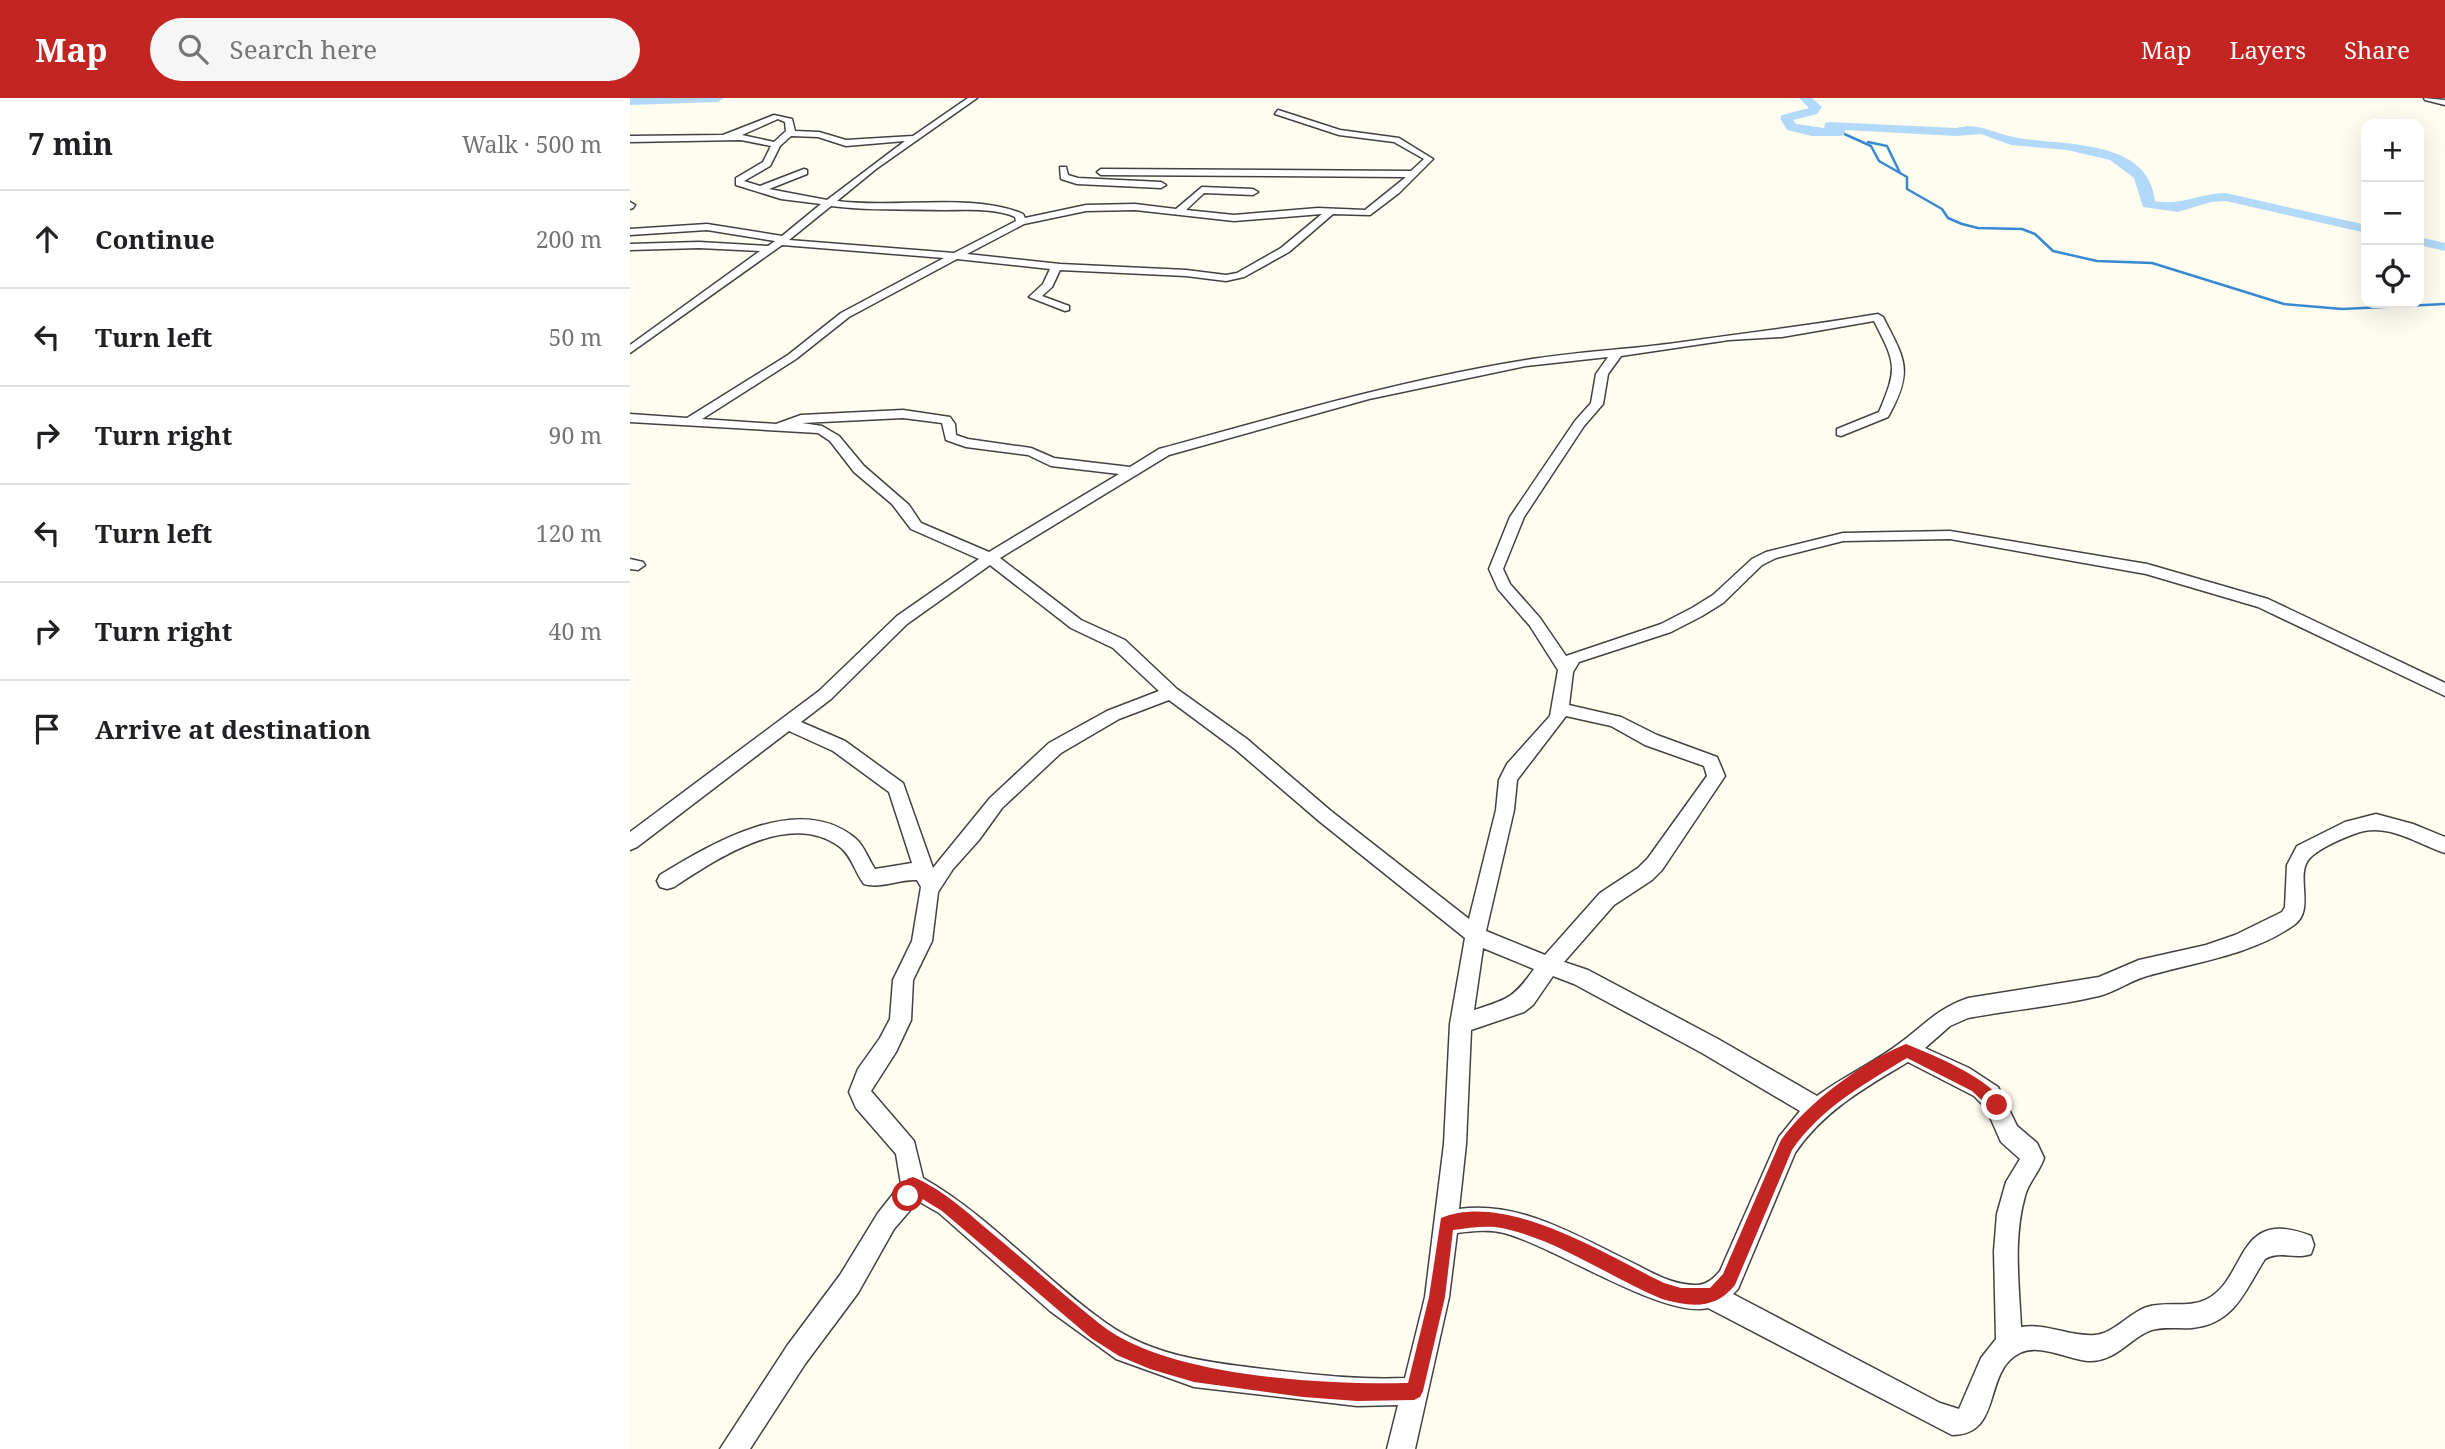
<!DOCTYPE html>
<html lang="en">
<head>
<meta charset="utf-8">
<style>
	:root { --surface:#fff; --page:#f6f6f6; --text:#202124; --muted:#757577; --line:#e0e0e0; --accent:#c32622 }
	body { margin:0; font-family:"Noto Serif",serif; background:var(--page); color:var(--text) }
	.controls { position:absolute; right:21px; top:21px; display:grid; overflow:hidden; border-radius:14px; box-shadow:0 7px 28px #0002 }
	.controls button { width:63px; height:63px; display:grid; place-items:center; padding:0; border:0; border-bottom:2px solid var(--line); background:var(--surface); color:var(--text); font:35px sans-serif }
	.stop { position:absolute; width:21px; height:21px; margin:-16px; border:5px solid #c32622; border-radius:50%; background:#fff }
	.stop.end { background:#c32622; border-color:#fff; box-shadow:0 2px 7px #0008 }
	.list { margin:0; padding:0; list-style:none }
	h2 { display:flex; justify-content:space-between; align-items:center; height:91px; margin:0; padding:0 28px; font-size:30px }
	h2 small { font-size:23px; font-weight:400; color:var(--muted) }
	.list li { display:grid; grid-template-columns:46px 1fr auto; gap:21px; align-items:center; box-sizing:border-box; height:98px; padding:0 28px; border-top:2px solid var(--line) }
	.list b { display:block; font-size:26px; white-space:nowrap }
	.list em { font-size:23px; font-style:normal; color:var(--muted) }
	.icon { flex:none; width:38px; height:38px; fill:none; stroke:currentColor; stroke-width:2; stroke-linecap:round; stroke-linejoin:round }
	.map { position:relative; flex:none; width:1815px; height:1351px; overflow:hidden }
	header { display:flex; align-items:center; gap:42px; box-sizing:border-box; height:98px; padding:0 35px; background:var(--accent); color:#fff }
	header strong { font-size:33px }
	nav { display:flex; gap:38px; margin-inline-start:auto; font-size:24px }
	.search { width:490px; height:63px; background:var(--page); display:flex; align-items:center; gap:18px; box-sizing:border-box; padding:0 24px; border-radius:38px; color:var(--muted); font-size:26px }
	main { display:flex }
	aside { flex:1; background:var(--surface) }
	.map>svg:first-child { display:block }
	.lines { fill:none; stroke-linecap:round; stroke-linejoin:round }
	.stream { stroke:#3889d1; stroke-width:2.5 }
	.river { fill:#b3d9f8; fill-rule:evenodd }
	.minor-casing { stroke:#424242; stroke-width:3 }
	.minor { fill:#fff; fill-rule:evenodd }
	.route { fill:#c32622 }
</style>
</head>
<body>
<header>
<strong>Map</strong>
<div class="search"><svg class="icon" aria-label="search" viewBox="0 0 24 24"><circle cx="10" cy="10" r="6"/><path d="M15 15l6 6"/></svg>Search here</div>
<nav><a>Map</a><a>Layers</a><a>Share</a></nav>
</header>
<main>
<aside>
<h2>7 min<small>Walk · 500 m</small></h2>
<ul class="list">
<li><svg class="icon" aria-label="ahead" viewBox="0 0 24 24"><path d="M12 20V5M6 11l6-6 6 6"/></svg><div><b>Continue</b></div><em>200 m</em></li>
<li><svg class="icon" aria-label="left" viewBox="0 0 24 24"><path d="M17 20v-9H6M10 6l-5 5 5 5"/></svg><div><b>Turn left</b></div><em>50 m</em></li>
<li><svg class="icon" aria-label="right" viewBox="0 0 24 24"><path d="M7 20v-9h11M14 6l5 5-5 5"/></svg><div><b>Turn right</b></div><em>90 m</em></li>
<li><svg class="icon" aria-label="left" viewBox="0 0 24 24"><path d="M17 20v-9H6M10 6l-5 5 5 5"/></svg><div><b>Turn left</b></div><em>120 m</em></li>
<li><svg class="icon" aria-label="right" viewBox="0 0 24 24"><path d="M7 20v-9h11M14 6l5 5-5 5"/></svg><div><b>Turn right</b></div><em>40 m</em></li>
<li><svg class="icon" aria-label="arrive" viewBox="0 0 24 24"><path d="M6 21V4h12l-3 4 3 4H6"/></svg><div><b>Arrive at destination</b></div></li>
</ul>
</aside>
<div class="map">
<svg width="1815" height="1351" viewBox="0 0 1815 1351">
	<rect width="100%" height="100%" fill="#fffdf0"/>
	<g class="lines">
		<g class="stream">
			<polyline points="1210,34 1241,48 1249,63 1277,79 1277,91 1312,111 1318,120 1332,126 1348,130 1392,131 1405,136 1423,153 1467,163 1522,165 1654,206 1712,211 1815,206"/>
			<polyline points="1238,44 1257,48 1270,75"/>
		</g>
		<g class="river">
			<polygon points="0,0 94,0 88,4 0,7"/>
			<path d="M 1169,0 L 1182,0 L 1192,9 L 1187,16 L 1163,22 L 1166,26 L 1194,30 L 1195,25 L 1199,24 L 1326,30 C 1349,24 1362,35 1384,39 C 1429,49 1518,38 1525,103 C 1553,108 1569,95 1596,95 L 1736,127 L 1736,135 L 1596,103 L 1581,104 L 1548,114 L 1513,109 L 1504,80 L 1480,62 L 1437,52 L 1381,47 L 1351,36 L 1326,38 L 1215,32 L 1214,37 L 1210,38 L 1182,38 L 1157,32 L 1150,20 L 1152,17 L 1179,10 Z"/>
			<polygon points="1789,139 1815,145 1815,153 1789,147"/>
		</g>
		<defs>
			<g id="minor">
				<path d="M 338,0 L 347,0 L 246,71 L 207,103 C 262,111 344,94 393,116 L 395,120 L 456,107 L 505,106 L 546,111 L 572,89 L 623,91 L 628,94 L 623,97 L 574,95 L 556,112 L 604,117 L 688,110 L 735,112 L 776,79 L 471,77 L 467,74 L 471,71 L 781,73 L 794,61 L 764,44 L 709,37 L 645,16 L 648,12 L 710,32 L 769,40 L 803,61 L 769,95 L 740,117 L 703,116 L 659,154 L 614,179 L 596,183 L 556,178 L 430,172 L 422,189 L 412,198 L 439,208 L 439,212 L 435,213 L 399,199 L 413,186 L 420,171 L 327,161 L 219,219 L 166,261 L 72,321 L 146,326 L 171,317 L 273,312 L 320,319 L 325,326 L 326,337 L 338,341 L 401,350 L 424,360 L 500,369 L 529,351 C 650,318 771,282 896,262 C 943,254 991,252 1038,246 C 1108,236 1178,228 1248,216 L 1253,219 C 1275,262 1284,272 1258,319 L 1211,338 L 1207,337 L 1207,331 L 1249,314 C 1268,269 1266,266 1244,223 L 1152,239 L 1099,242 L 991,258 L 978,276 L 973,306 L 954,328 L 894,419 L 873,471 L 880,486 L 910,520 L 936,558 L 1031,526 L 1062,510 L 1083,497 L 1122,461 L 1136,454 L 1213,435 L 1320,433 L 1517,466 L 1638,501 L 1815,585 L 1815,598 L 1628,509 L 1516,476 L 1320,441 L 1213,443 L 1146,460 L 1132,467 L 1093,505 L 1072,518 L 1041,534 L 949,564 L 943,574 L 939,607 L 991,619 L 1027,637 L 1087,659 L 1095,678 L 1032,772 L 1022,782 L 984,807 L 934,864 L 958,872 L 1088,941 L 1187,998 C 1214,978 1244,965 1270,945 C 1296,926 1305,912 1338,900 L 1469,879 L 1509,862 L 1576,847 L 1605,837 L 1652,814 L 1655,809 L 1657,767 L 1667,748 L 1715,724 L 1746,716 L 1783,726 L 1815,739 L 1815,755 C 1785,745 1756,723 1724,736 C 1711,741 1692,749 1682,758 C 1662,774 1687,811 1664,827 C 1620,858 1564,864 1514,879 C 1498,884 1485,894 1469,898 C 1427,908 1381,912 1338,920 L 1320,928 L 1295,950 L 1339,970 L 1368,989 L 1387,1028 L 1407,1045 L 1414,1060 C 1410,1073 1398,1085 1395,1098 C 1383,1140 1389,1186 1391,1229 C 1417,1225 1440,1239 1465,1237 C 1483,1236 1499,1215 1517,1209 C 1535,1203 1558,1210 1575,1202 C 1618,1183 1604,1107 1681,1138 L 1684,1147 L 1681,1156 C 1665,1162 1650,1152 1635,1161 C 1615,1192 1605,1226 1562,1230 C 1548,1231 1532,1228 1519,1233 C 1497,1243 1485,1264 1458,1263 C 1439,1262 1409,1245 1390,1255 C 1352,1273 1374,1337 1322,1337 L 1078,1210 C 1034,1221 926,1149 874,1135 C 859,1131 842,1133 827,1135 L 819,1199 L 785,1351 L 757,1351 L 768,1307 L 727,1308 L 564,1289 L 486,1261 L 420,1213 L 309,1115 L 288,1103 L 264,1131 L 228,1195 L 175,1266 L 120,1351 L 90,1351 L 157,1248 L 210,1177 L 248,1115 L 271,1086 L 266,1056 L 226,1010 L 219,994 L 228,971 L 250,940 L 260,921 L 263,882 L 282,843 L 291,789 L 287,782 C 270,781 250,791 234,786 C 225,775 222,758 210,749 C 159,711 87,761 44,789 L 37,791 L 30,789 L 27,783 L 30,777 C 81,746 168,693 225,740 C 234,747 238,761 245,771 L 282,765 L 259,694 L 203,653 L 159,633 L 7,749 L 0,752 L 0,734 L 189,593 L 267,518 L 349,461 L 281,431 L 262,406 L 224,374 L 200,343 L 188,335 L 0,324 L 0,316 L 57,320 L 158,257 L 211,215 L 314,160 L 152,147 L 0,255 L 0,247 L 130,153 L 69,150 L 0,152 L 0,146 L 69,144 L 138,148 L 145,143 L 77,132 L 0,137 L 0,131 L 77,126 L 152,138 L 191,106 L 151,101 L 106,87 L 106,80 L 133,64 L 141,48 L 111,42 L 0,44 L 0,38 L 93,37 L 144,17 L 162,21 L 165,33 L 189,34 L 216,42 L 283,38 ZM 148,21 L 155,24 L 156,33 L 144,44 L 112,37 ZM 161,38 L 188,39 L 216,48 L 275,43 L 197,102 L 139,91 L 177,76 L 177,72 L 174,71 L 130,88 L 114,83 L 140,68 L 150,48 ZM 201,108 C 239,113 277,111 315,112 C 338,112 365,110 385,119 L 386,123 L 324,155 L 159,142 ZM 505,112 L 604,123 L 692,116 L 651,150 L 607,175 L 596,177 L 556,172 L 430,166 L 337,156 L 394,126 L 456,113 ZM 978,259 L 966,276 L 961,305 L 945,323 L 880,419 L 859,471 L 868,491 L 900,528 L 928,572 L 920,618 L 877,666 L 869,682 L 866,712 L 839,821 L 701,713 L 617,641 L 547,591 L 495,542 L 451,522 L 370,460 L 539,357 L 739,301 L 896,268 ZM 273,320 L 312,325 L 316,342 L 336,349 L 398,357 L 421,368 L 489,376 L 359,454 L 291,425 L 279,407 L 234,368 L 209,338 L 192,328 L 172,325 ZM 360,467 L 441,530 L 483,550 L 529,593 L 477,613 L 419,645 L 360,700 L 303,770 L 273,685 L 215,643 L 171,624 L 201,601 L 277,526 ZM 539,602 L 605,651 L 689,723 L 835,840 L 820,926 L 814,1046 L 795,1199 L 775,1280 C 730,1282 687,1277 642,1272 C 584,1265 525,1260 476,1225 C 412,1180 361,1119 293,1080 L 284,1043 L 241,993 L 266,954 L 281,922 L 283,882 L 302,843 L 308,794 L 323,771 L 349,742 L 372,710 L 431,655 L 489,621 ZM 936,618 L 981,628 L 1015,647 L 1074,668 L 1077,678 L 1018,760 L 1008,770 L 970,795 L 915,857 L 856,833 L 884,712 L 887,682 ZM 853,850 L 904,871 C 883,901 877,901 844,912 ZM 923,878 L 944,886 L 1072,955 L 1170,1013 L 1149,1039 L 1090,1173 C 1084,1180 1078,1186 1068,1187 C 1046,1188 1026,1177 1007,1167 C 952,1141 892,1102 829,1111 L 836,1046 L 841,932 L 894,914 L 903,907 ZM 1278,964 L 1344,998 L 1356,1010 L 1371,1044 L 1390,1061 L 1376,1084 L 1367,1116 L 1364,1153 L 1366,1241 L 1351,1260 L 1329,1311 L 1310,1305 L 1103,1196 L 1108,1191 L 1165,1055 C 1193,1013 1236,989 1278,964 Z"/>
				<polygon points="1794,0 1815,2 1815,7 1795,2"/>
				<polygon points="430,69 436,69 438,77 448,80 531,84 536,87 531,90 447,86 431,81"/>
				<polygon points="0,104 5,107 3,110 0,111"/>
				<polygon points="0,461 13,464 15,467 8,472 0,471"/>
			</g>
		</defs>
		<use href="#minor" class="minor-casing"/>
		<use href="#minor" class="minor"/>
	</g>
	<path class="route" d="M 1276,946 C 1303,957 1363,981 1374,1007 L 1372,1012 L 1362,1012 L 1342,993 L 1277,960 C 1234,986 1191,1010 1162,1052 L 1105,1187 C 1085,1212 1060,1209 1032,1201 C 979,1179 929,1142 872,1130 C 856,1127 839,1130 823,1132 L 815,1199 L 793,1293 L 790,1299 L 784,1302 L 727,1303 L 673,1299 L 564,1284 L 520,1271 L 489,1258 L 461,1240 L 312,1113 L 286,1097 L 283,1103 L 278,1105 L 272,1103 L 270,1098 L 277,1081 L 283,1079 C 314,1092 339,1116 364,1137 C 400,1167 434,1197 470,1226 C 536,1279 694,1287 778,1285 L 799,1199 L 811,1120 C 876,1093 976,1157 1034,1185 L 1051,1190 L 1080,1190 L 1093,1176 L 1151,1042 C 1177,1005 1234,963 1276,946 Z"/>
</svg>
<div class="controls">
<button>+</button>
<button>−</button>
<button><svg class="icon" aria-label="locate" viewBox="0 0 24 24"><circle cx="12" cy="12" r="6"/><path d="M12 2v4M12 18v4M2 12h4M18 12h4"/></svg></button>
</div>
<div class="stop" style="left:278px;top:1098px"></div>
<div class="stop end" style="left:1367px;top:1007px"></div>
</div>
</main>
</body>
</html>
